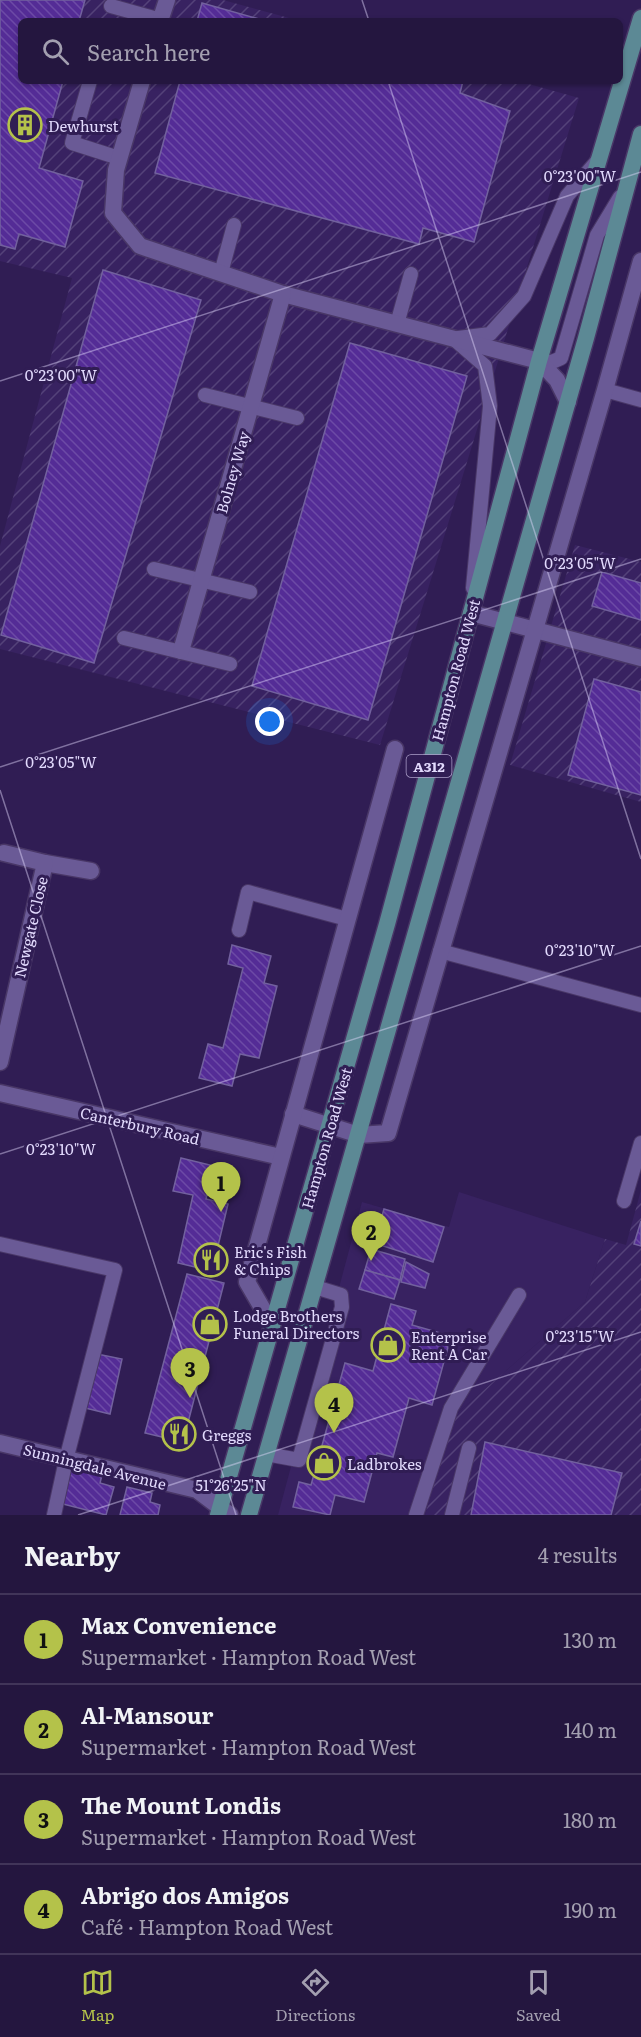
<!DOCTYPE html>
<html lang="en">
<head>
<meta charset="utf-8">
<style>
	:root { --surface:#24163f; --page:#2c1f46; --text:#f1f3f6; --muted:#a39fb0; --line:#413559; --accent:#b4c24a }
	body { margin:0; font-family:Literata,serif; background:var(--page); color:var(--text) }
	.you { position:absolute; left:270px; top:722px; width:21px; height:21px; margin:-15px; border:4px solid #fff; border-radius:50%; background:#1a73e8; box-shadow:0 0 0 9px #1a73e833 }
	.badge { display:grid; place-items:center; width:39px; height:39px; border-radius:50%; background:var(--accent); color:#111; font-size:20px; font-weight:700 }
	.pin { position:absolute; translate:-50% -50px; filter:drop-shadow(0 2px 3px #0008) }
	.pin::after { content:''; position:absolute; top:32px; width:21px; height:18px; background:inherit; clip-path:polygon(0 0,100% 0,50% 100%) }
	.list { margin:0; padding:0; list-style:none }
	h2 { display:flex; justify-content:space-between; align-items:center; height:78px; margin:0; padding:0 24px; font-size:26px }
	h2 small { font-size:20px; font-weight:400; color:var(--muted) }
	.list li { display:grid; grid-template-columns:39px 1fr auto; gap:18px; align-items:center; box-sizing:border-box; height:90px; padding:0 24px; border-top:2px solid var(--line) }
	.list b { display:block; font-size:22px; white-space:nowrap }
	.list p { margin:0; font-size:20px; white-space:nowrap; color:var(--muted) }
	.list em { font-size:20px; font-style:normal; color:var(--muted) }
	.icon { flex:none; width:33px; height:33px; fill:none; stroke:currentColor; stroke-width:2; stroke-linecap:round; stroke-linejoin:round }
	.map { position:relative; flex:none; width:641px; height:1515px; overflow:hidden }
	.search { position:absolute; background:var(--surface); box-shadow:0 2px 4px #0004; left:18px; right:18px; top:18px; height:66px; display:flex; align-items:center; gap:15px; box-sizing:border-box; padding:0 21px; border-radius:9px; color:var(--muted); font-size:22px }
	.sheet { height:438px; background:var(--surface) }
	nav { display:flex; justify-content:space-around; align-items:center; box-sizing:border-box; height:84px; border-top:2px solid var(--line); background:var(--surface); font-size:16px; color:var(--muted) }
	nav a { display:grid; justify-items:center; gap:3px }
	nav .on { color:var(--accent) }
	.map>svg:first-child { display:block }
	.built { fill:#382261 }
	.industrial { fill:url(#industrial-furrows) }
	.building { fill:url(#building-back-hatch); stroke:#72619e; stroke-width:1.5 }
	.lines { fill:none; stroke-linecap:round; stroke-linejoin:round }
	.service-casing { stroke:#493767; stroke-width:16 }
	.minor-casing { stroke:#493767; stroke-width:19 }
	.primary-casing { stroke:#493767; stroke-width:19 }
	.service { stroke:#6a5a96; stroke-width:14 }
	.minor { stroke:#6a5a96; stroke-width:16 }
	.primary { stroke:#5c8995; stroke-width:16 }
	.ticks { fill:none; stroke:#e2dafd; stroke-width:1.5; stroke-opacity:0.45 }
	.labels { text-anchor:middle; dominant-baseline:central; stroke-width:6; stroke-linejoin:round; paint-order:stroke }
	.shield { fill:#301d54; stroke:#ada1ca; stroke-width:1.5 }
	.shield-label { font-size:14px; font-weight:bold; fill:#e2dafd }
	.poi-label { font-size:15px; fill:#e2dafd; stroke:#301d54; text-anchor:start }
	.street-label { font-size:15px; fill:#e2dafd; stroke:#301d54 }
	.ticks-label { font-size:15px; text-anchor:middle; fill:#e2dafd; stroke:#301d54; stroke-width:6; stroke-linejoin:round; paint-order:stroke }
</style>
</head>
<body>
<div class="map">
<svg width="641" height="1515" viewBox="0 0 641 1515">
	<defs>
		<pattern id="industrial-furrows" width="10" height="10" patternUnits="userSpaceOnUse" patternTransform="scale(1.5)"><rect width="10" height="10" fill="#382261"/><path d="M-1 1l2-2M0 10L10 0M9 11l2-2" fill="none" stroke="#544279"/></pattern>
		<pattern id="building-back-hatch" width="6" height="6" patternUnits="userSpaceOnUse" patternTransform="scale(1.5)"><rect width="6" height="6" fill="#542c96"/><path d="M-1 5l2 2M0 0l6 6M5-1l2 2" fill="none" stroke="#6c4aa6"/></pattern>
	</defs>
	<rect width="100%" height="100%" fill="#301d54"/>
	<polygon class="built" points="459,1192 605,1239 585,1302 454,1416 425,1515 278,1515 362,1202 449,1227"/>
	<g class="industrial">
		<polygon points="0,0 223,0 300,21 21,21 21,81 518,81 579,98 380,745 0,649 0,546 72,278 0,261"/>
		<polygon points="575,545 641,562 641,802 510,765"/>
		<polygon points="641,1190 641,1515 425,1515 454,1416 585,1302 605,1239 626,1245"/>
	</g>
	<g class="building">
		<polygon points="0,0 85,0 79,21 21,21 21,81 63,81 39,168 83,181 65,247 19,234 15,249 0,245"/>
		<polygon points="202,3 266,21 197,21"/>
		<polygon points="180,81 463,81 460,93 510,111 474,242 423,228 419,244 155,173"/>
		<polygon points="103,270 201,300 94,663 1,635"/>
		<polygon points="350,343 467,376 368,720 252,686"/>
		<polygon points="602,572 641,583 641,620 592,606"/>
		<polygon points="594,679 641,692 641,795 568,775"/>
		<polygon points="232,945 271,956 264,983 277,986 259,1058 240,1054 232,1086 199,1078 208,1044 223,1048 243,968 228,964"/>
		<polygon points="181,1158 214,1166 206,1199 228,1204 212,1271 178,1263 193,1195 173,1191"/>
		<polygon points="384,1209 444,1227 433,1262 374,1243"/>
		<polygon points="641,1221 641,1246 634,1244"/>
		<polygon points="371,1249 405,1259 400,1280 365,1270"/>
		<polygon points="406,1262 429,1274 425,1288 401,1282"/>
		<polygon points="365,1270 400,1280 394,1299 359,1289"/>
		<polygon points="187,1274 224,1283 183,1442 145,1433"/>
		<polygon points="391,1304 416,1311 412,1325 451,1336 432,1405 409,1398 393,1457 377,1453 364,1502 335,1495 330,1515 293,1507 299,1482 311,1485 345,1363 373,1371"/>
		<polygon points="97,1354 122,1359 110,1414 85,1408"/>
		<polygon points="485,1442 622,1473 611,1515 471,1515"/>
		<polygon points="69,1467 102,1475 100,1483 114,1487 106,1515 59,1503"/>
		<polygon points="127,1487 152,1493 150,1502 160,1505 158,1515 120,1515"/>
	</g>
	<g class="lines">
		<defs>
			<g id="service">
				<polyline points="111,6 161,20"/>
				<polyline points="90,81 72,143 119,158"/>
				<polyline points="221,273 234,225"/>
				<polyline points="397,324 411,274"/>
				<polyline points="458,338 490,334 524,296 567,196 598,160"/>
				<polyline points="455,340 485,366 490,406 473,588"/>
				<polyline points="539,361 552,362 561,358 597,235 620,197"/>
				<polyline points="605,390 641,400"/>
				<polyline points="205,395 297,418"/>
				<polyline points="154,569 250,592"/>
				<polyline points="124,638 230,664"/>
				<polyline points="239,930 248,892 347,919"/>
				<polyline points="440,951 641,1005"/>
				<polyline points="624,1201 641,1143"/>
				<polyline points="0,1244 115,1270 66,1460 54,1515"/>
				<polyline points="266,1454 299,1460 342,1307 341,1295 315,1287"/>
				<polyline points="416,1515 451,1408 519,1295"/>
				<polyline points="452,1515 469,1448"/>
			</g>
			<g id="minor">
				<polyline points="160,21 167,0"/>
				<polyline points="142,81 116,170 113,213 140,246 283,294 539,361 557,380 568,402"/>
				<polyline points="471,613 641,658"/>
				<polyline points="181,651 283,294"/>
				<polyline points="45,863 91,871"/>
				<polyline points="0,1062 45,863 4,853"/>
				<polyline points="0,1093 281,1157"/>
				<polyline points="293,1114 359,1135 388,1133 605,390 641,261"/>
				<polyline points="271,1323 247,1282 395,749"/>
				<polyline points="0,1443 197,1490 230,1515"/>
			</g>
			<g id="primary">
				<polyline points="218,1515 387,924 539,361 641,18"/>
				<polyline points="249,1515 586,338 641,134"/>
			</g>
		</defs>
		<use href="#service" class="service-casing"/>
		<use href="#minor" class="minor-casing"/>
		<use href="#primary" class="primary-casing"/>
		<use href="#service" class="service"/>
		<use href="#minor" class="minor"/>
		<use href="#primary" class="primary"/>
	</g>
	<path class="ticks" d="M 362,0 L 369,21M 388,81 L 641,859M 0,381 L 641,172M 0,767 L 641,559M 0,790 L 236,1515M 0,1154 L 641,946M 78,1515 L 641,1332"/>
	<defs>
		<symbol id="building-ring" viewBox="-11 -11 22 22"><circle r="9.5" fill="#301d54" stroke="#b4c24a" stroke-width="1.5"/><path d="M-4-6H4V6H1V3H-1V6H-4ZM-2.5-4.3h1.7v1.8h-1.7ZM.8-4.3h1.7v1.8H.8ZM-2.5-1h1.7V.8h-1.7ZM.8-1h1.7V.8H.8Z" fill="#b4c24a"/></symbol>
		<symbol id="restaurant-ring" viewBox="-11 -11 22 22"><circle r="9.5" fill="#301d54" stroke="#b4c24a" stroke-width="1.5"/><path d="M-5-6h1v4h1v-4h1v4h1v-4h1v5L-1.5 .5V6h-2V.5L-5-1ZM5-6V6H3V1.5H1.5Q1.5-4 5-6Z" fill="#b4c24a"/></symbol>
		<symbol id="shop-ring" viewBox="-11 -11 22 22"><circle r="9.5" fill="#301d54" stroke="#b4c24a" stroke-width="1.5"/><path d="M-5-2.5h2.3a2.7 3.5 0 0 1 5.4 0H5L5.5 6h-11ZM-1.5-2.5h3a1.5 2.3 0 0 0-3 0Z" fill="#b4c24a"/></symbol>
	</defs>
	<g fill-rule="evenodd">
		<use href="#building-ring" x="6" y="106" width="38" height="38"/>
		<use href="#restaurant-ring" x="192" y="1241" width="38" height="38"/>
		<use href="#shop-ring" x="191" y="1305" width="38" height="38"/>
		<use href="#shop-ring" x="369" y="1326" width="38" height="38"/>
		<use href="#restaurant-ring" x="160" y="1415" width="38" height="38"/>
		<use href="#shop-ring" x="305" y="1444" width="38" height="38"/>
	</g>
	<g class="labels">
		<rect class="shield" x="406.5" y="755" width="45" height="22" rx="4.5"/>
		<g class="shield-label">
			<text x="429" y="766">A312</text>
		</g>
		<g class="poi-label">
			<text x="48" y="125">Dewhurst</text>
			<text x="234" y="1251">Eric's Fish<tspan x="234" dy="17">&amp; Chips</tspan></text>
			<text x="233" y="1315">Lodge Brothers<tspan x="233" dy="17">Funeral Directors</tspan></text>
			<text x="411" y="1336">Enterprise<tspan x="411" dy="17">Rent A Car</tspan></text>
			<text x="202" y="1434">Greggs</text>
			<text x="347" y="1463">Ladbrokes</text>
		</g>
		<g class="street-label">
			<text transform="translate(232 472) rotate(-74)">Bolney Way</text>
			<text transform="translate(455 670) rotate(-75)">Hampton Road West</text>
			<text transform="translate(30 927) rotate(-77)">Newgate Close</text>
			<text transform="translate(140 1125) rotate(13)">Canterbury Road</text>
			<text transform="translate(326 1138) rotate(-74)">Hampton Road West</text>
			<text transform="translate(95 1466) rotate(14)">Sunningdale Avenue</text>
		</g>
	</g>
	<g class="ticks-label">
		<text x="580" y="182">0°23'00"W</text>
		<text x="61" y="381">0°23'00"W</text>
		<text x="580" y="569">0°23'05"W</text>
		<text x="61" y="768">0°23'05"W</text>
		<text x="580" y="956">0°23'10"W</text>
		<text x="61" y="1155">0°23'10"W</text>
		<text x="580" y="1342">0°23'15"W</text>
		<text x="231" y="1491">51°26'25"N</text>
	</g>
</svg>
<div class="you"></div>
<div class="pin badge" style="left:221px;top:1212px">1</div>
<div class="pin badge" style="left:371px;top:1261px">2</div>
<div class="pin badge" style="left:190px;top:1398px">3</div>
<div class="pin badge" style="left:334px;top:1433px">4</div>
<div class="search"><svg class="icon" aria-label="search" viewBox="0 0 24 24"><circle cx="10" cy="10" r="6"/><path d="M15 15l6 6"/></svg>Search here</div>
</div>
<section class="sheet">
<h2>Nearby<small>4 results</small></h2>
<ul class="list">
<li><span class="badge">1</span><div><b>Max Convenience</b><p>Supermarket · Hampton Road West</p></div><em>130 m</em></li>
<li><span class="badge">2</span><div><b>Al-Mansour</b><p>Supermarket · Hampton Road West</p></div><em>140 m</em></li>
<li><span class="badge">3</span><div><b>The Mount Londis</b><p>Supermarket · Hampton Road West</p></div><em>180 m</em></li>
<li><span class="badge">4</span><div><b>Abrigo dos Amigos</b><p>Café · Hampton Road West</p></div><em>190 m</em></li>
</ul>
</section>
<nav>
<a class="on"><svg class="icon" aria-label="map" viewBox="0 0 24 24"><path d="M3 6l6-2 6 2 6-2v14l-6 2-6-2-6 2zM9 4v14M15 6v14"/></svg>Map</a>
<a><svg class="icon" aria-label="directions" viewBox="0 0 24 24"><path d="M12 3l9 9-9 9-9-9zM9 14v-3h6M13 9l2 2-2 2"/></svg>Directions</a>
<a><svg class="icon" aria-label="saved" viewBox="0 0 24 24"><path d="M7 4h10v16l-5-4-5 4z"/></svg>Saved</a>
</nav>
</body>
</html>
